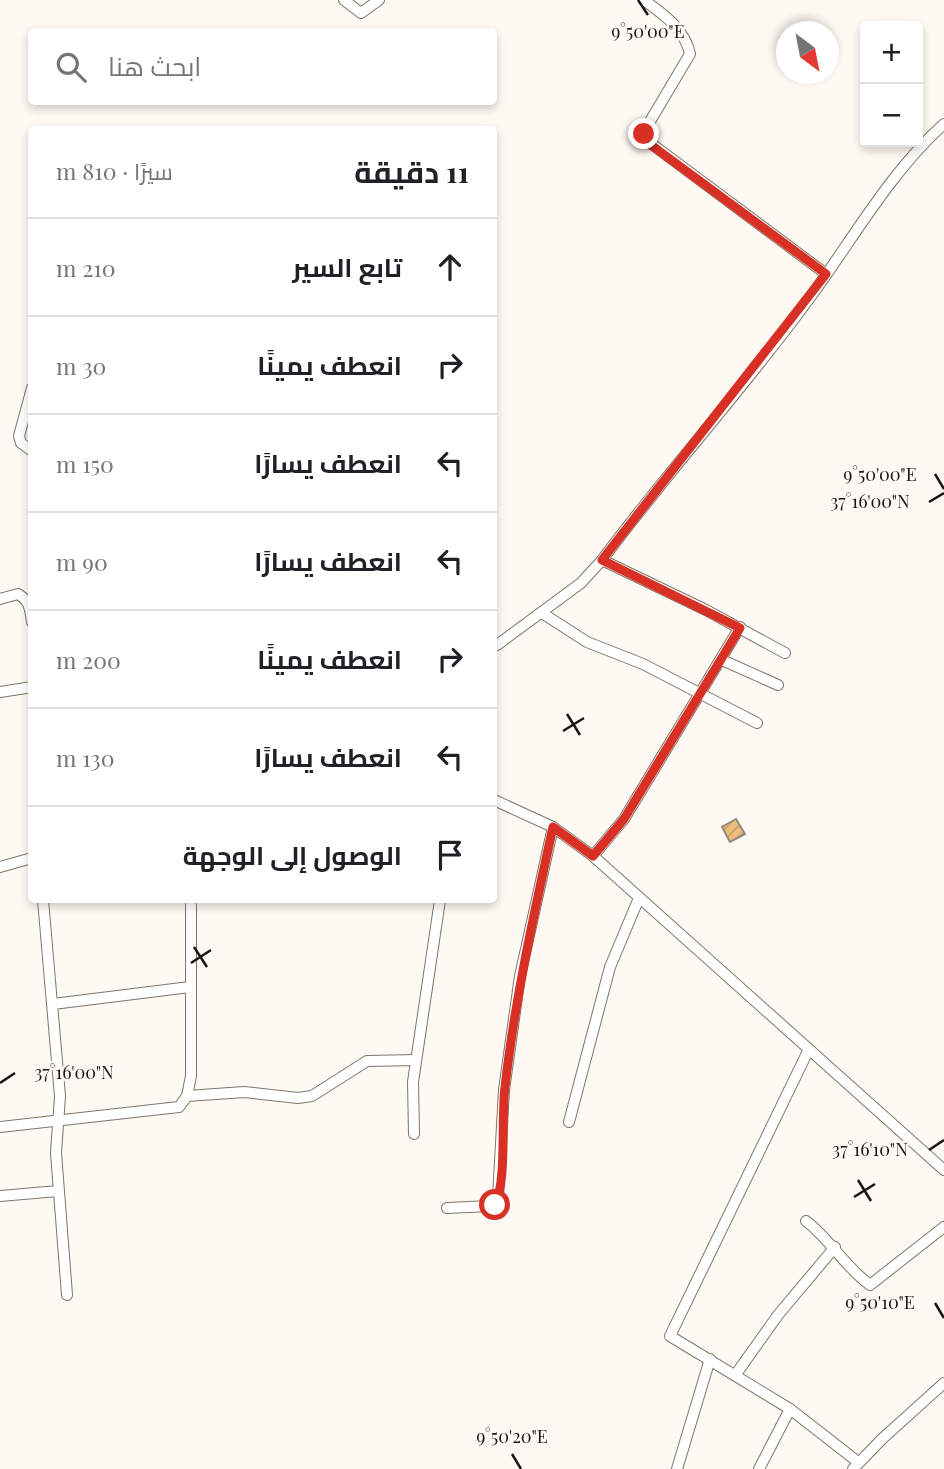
<!DOCTYPE html>
<html lang="ar">
<head>
<meta charset="utf-8">
<style>
	:root { --surface:#fff; --page:#f6f6f6; --text:#202124; --muted:#757577; --line:#e0e0e0 }
	body { margin:0; font-family:"Playfair Display",Cairo,serif; background:var(--page); color:var(--text); direction:rtl }
	.controls { position:absolute; right:21px; top:21px; display:grid; overflow:hidden; border-radius:7px; box-shadow:0 4px 10px #0003 }
	.controls button { width:63px; height:63px; display:grid; place-items:center; padding:0; border:0; border-bottom:2px solid var(--line); background:var(--surface); color:var(--text); font:35px sans-serif }
	.compass { position:absolute; left:776px; top:21px; width:63px; height:63px; border-radius:50%; background:var(--surface); box-shadow:0 4px 10px #0003; rotate:148deg }
	.stop { position:absolute; width:21px; height:21px; margin:-16px; border:5px solid #d93025; border-radius:50%; background:#fff }
	.stop.end { background:#d93025; border-color:#fff; box-shadow:0 2px 7px #0008 }
	.list { margin:0; padding:0; list-style:none }
	h2 { display:flex; justify-content:space-between; align-items:center; height:91px; margin:0; padding:0 28px; font-size:30px }
	h2 small { font-size:23px; font-weight:400; color:var(--muted) }
	.list li { display:grid; grid-template-columns:46px 1fr auto; gap:21px; align-items:center; box-sizing:border-box; height:98px; padding:0 28px; border-top:2px solid var(--line) }
	.list b { display:block; font-size:26px; white-space:nowrap }
	.list em { font-size:23px; font-style:normal; color:var(--muted) }
	.icon { flex:none; width:38px; height:38px; fill:none; stroke:currentColor; stroke-width:2; stroke-linecap:round; stroke-linejoin:round }
	.map { position:relative; flex:none; width:944px; height:1469px; overflow:hidden; direction:ltr }
	.search { position:absolute; background:var(--surface); box-shadow:0 4px 10px #0003; left:28px; top:28px; width:469px; height:77px; display:flex; align-items:center; gap:18px; box-sizing:border-box; padding:0 24px; border-radius:7px; color:var(--muted); font-size:26px }
	.panel { position:absolute; background:var(--surface); box-shadow:0 4px 10px #0003; left:28px; top:126px; width:469px; height:777px; border-radius:7px; direction:rtl }
	.map>svg:first-child { display:block }
	.building { fill:url(#building-hatch); stroke:#92897f; stroke-width:2 }
	.lines { fill:none; stroke-linecap:round; stroke-linejoin:round }
	.street-casing { stroke:#7e756b; stroke-width:12 }
	.street { stroke:#fff; stroke-width:10 }
	.route { stroke:#d93025; stroke-width:9 }
	.ticks { fill:none; stroke:#191612; stroke-width:2.5 }
	.ticks-label { font-size:18px; text-anchor:middle; fill:#191612; stroke:#fef9f2; stroke-width:5; stroke-linejoin:round; paint-order:stroke }
</style>
</head>
<body>
<div class="map">
<svg width="944" height="1469" viewBox="0 0 944 1469">
	<defs>
		<pattern id="building-hatch" width="6" height="6" patternUnits="userSpaceOnUse" patternTransform="scale(1.75)"><rect width="6" height="6" fill="#efbd7b"/><path d="M-1 1l2-2M0 6l6-6M5 7l2-2" fill="none" stroke="#cca269"/></pattern>
	</defs>
	<rect width="100%" height="100%" fill="#fef9f2"/>
	<polygon class="building" points="736,819 745,834 730,842 722,827"/>
	<g class="lines">
		<defs>
			<g id="street">
				<polyline points="344,0 361,13 379,0"/>
				<path d="M 644,0 C 663,14 685,29 690,54 L 649,123 L 645,139 L 826,274"/>
				<polyline points="32,388 19,436 21,443 32,451"/>
				<polyline points="602,560 706,610 785,653"/>
				<path d="M 0,599 L 18,594 C 30,601 30,609 32,622"/>
				<polyline points="542,613 587,642 643,664 757,723"/>
				<path d="M 497,645 L 581,583 L 602,560 C 669,470 745,387 811,296 C 853,239 891,171 944,124"/>
				<polyline points="722,660 778,685"/>
				<polyline points="0,692 32,687"/>
				<polyline points="494,800 553,827 593,856 944,1170"/>
				<polyline points="593,856 624,819 740,627"/>
				<polyline points="0,867 32,858"/>
				<polyline points="43,900 60,1096 56,1153 67,1295"/>
				<polyline points="53,1004 190,987"/>
				<polyline points="809,1049 670,1336 790,1409 858,1462"/>
				<polyline points="187,1096 244,1092 298,1098 312,1096 367,1061 416,1060"/>
				<polyline points="569,1122 610,967 639,898"/>
				<polyline points="0,1127 179,1107 187,1096 191,1076 191,905"/>
				<polyline points="414,1134 413,1082 440,900"/>
				<polyline points="0,1196 58,1191"/>
				<polyline points="447,1208 490,1206 498,1197 504,1090 520,976 553,827"/>
				<path d="M 806,1221 C 830,1239 845,1267 870,1285 L 944,1227"/>
				<polyline points="736,1374 778,1315 835,1247"/>
				<polyline points="677,1469 710,1359"/>
				<polyline points="759,1469 790,1409"/>
				<polyline points="853,1469 882,1439 944,1383"/>
			</g>
		</defs>
		<use href="#street" class="street-casing"/>
		<use href="#street" class="street"/>
	</g>
	<g class="lines">
		<path class="route" d="M 495,1205 C 507,1182 501,1116 505,1087 C 515,999 534,914 553,827 L 593,856 L 624,819 L 740,628 L 602,560 L 826,274 L 651,145 L 644,134"/>
	</g>
	<path class="ticks" d="M 638,0 L 648,15M 935,474 L 944,489M 929,502 L 944,493M 567,714 L 580,735M 563,731 L 584,718M 194,947 L 207,967M 191,963 L 211,950M 0,1083 L 15,1073M 929,1150 L 944,1140M 858,1180 L 871,1201M 854,1197 L 875,1184M 935,1303 L 944,1318M 512,1454 L 521,1469"/>
	<g class="ticks-label">
		<text x="648" y="38">9°50'00"E</text>
		<text x="880" y="481">9°50'00"E</text>
		<text x="870" y="508">37°16'00"N</text>
		<text x="74" y="1079">37°16'00"N</text>
		<text x="870" y="1156">37°16'10"N</text>
		<text x="880" y="1309">9°50'10"E</text>
		<text x="512" y="1443">9°50'20"E</text>
	</g>
</svg>
<div class="controls">
<button>+</button>
<button>−</button>
</div>
<svg class="compass" viewBox="-18 -18 36 36"><path d="M0-13l5 13h-10z" fill="#e53935"/><path d="M0 13l5-13h-10z" fill="#757577"/></svg>
<div class="stop" style="left:495px;top:1205px"></div>
<div class="stop end" style="left:644px;top:134px"></div>
<div class="search"><svg class="icon" aria-label="search" viewBox="0 0 24 24"><circle cx="10" cy="10" r="6"/><path d="M15 15l6 6"/></svg>ابحث هنا</div>
<section class="panel">
<h2>11 دقيقة<small>سيرًا · 810 m</small></h2>
<ul class="list">
<li><svg class="icon" aria-label="ahead" viewBox="0 0 24 24"><path d="M12 20V5M6 11l6-6 6 6"/></svg><div><b>تابع السير</b></div><em>210 m</em></li>
<li><svg class="icon" aria-label="right" viewBox="0 0 24 24"><path d="M7 20v-9h11M14 6l5 5-5 5"/></svg><div><b>انعطف يمينًا</b></div><em>30 m</em></li>
<li><svg class="icon" aria-label="left" viewBox="0 0 24 24"><path d="M17 20v-9H6M10 6l-5 5 5 5"/></svg><div><b>انعطف يسارًا</b></div><em>150 m</em></li>
<li><svg class="icon" aria-label="left" viewBox="0 0 24 24"><path d="M17 20v-9H6M10 6l-5 5 5 5"/></svg><div><b>انعطف يسارًا</b></div><em>90 m</em></li>
<li><svg class="icon" aria-label="right" viewBox="0 0 24 24"><path d="M7 20v-9h11M14 6l5 5-5 5"/></svg><div><b>انعطف يمينًا</b></div><em>200 m</em></li>
<li><svg class="icon" aria-label="left" viewBox="0 0 24 24"><path d="M17 20v-9H6M10 6l-5 5 5 5"/></svg><div><b>انعطف يسارًا</b></div><em>130 m</em></li>
<li><svg class="icon" aria-label="arrive" viewBox="0 0 24 24"><path d="M6 21V4h12l-3 4 3 4H6"/></svg><div><b>الوصول إلى الوجهة</b></div></li>
</ul>
</section>
</div>
</body>
</html>
